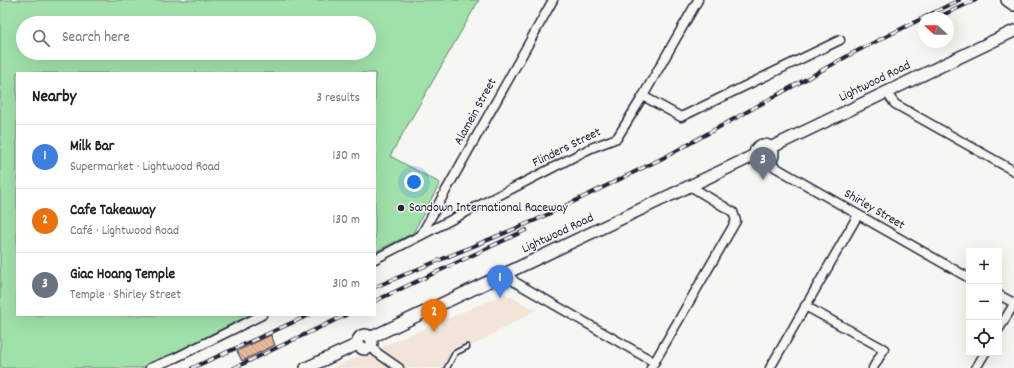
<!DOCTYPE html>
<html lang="en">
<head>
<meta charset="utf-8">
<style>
	:root { --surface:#fff; --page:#f2f2f2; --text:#202124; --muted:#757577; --line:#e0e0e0; --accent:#db2777 }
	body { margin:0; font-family:Dekko,sans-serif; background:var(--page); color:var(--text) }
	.controls { position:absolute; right:12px; bottom:12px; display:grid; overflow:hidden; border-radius:0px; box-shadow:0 4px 16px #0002 }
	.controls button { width:36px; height:36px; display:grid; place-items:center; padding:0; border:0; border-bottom:1px solid var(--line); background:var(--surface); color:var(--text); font:20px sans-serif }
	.compass { position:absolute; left:918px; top:12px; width:36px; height:36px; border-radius:50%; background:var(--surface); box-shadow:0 4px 16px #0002; rotate:291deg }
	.you { position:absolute; left:414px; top:182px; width:14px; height:14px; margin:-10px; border:3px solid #fff; border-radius:50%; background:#1a73e8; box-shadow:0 0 0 6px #1a73e833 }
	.badge { display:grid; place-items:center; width:26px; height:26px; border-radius:50%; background:var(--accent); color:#fff; font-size:13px; font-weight:700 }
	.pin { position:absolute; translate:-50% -33px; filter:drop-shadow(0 1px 2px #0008) }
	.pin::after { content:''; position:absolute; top:21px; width:14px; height:12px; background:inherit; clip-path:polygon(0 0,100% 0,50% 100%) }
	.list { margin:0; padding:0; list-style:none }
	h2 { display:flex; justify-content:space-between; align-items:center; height:52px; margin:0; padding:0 16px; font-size:17px }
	h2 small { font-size:13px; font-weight:400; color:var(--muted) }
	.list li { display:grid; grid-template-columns:26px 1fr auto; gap:12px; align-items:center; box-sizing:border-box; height:64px; padding:0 16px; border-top:1px solid var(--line) }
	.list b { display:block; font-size:15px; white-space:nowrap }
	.list p { margin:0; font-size:13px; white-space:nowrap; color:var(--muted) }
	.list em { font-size:13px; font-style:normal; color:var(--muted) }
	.icon { flex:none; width:22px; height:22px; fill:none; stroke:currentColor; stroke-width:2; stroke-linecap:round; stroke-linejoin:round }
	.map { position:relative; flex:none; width:1014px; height:368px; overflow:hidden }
	.search { position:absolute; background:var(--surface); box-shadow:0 4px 16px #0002; left:16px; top:16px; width:360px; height:44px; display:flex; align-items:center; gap:10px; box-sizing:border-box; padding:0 14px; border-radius:22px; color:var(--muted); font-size:15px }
	.panel { position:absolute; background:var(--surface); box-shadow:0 4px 16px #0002; left:16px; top:72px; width:360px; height:244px; border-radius:0px }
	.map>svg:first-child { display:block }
	.built { fill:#f2e4d8 }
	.pitch { fill:#a0e1aa; stroke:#618272; fill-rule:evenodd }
	.building { fill:url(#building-back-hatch); stroke:#22223b }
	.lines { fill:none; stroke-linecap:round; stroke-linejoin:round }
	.service-casing { stroke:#22223b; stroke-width:7 }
	.minor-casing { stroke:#22223b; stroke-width:11 }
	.secondary-casing { stroke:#22223b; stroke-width:14 }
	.service { stroke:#f6f6f2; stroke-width:4 }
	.minor { stroke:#f6f6f2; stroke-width:8 }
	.secondary { stroke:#f6f6f2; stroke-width:11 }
	.rail-casing { stroke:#22223b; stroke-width:4 }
	.rail { stroke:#f6f6f2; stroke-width:2.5; stroke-dasharray:8; stroke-linecap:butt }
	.poi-dot { fill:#22223b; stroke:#f6f6f2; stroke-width:1.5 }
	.labels { text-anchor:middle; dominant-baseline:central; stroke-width:3; stroke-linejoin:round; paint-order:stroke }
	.street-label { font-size:13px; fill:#22223b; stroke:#f6f6f2 }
	.poi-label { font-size:13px; fill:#22223b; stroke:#f6f6f2; text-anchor:start }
</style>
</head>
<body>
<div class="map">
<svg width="1014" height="368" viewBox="0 0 1014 368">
	<defs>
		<pattern id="building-back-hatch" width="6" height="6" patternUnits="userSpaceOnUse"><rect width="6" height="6" fill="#e9b99a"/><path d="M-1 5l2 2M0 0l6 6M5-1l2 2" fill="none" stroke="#c89f86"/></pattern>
	</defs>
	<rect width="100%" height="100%" fill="#f6f6f2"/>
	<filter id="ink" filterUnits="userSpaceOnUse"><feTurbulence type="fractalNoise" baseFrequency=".025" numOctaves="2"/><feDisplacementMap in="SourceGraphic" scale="8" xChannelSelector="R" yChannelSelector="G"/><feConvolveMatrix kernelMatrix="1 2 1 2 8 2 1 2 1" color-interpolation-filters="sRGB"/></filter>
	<g filter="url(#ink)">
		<polygon class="built" points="505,294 536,310 447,360 442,368 332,368"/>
		<path class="pitch" d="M 0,0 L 479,0 L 390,156 L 440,183 L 413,233 L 375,252 L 375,73 L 17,73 L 17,315 L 250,315 L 144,368 L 0,368 ZM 23,23 L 369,23 L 369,53 L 23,53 Z"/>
		<polygon class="building" points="271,335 275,345 242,361 237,351"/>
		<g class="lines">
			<defs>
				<polyline id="service" points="447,368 455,353 467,347"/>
				<g id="minor">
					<polyline points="886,92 895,104 1014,171"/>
					<polyline points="643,96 698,0"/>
					<polyline points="768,162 773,166 969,278"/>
					<polyline points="421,235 553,0"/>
					<polyline points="375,259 591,148 617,138 643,96 681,117 840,40"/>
					<polyline points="508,274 515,282 654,362"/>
					<polyline points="999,295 1014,303"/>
					<polyline points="805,306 884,349 873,368"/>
					<polyline points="999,329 1014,304"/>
					<polyline points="372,346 376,352 399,368"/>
					<polyline points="150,368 175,358 262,315"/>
					<polyline points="651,368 736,221 733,212 690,186"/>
					<polyline points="770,368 858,215"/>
					<polyline points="976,368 985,353"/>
				</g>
				<g id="secondary">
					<polyline points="1007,0 1014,5"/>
					<circle cx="764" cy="154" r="9"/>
					<polyline points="770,148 1014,31"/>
					<circle cx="365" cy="342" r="7"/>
					<polyline points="372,337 755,155"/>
					<polyline points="306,368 358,344"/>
				</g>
			</defs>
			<use href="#service" class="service-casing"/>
			<use href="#minor" class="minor-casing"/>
			<use href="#secondary" class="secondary-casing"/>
			<use href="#service" class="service"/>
			<use href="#minor" class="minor"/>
			<use href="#secondary" class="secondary"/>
			<defs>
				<g id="rail">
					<polyline points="936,18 976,0"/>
					<polyline points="375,287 536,220 608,185 667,156 853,53 959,0"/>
					<polyline points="375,301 526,230"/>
					<polyline points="192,368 309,315"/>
					<polyline points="234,368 346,315"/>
				</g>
			</defs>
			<use href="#rail" class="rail-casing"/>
			<use href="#rail" class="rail"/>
		</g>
	</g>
	<circle class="poi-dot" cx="401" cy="208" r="4"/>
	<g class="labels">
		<g class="street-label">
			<text transform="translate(875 82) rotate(-26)">Lightwood Road</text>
			<text transform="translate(476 112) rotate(-61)">Alamein Street</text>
			<text transform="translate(567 148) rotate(-26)">Flinders Street</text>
			<text transform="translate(874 210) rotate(30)">Shirley Street</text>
			<text transform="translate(558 234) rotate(-25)">Lightwood Road</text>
		</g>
		<g class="poi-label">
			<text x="409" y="208">Sandown International Raceway</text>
		</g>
	</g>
</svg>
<div class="controls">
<button>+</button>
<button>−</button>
<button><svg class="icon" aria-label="locate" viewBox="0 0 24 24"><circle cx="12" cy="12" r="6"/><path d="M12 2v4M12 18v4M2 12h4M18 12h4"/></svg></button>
</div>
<svg class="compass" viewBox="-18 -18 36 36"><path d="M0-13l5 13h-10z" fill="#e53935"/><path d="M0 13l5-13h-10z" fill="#757577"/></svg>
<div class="you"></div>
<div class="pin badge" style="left:500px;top:298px;background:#3f7fe0">1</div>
<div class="pin badge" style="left:434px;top:332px;background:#e8710a">2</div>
<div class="pin badge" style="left:763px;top:180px;background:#6b7280">3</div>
<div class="search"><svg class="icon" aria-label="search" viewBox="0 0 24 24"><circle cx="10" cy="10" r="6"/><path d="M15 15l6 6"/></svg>Search here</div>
<section class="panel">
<h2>Nearby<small>3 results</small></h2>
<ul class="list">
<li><span class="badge" style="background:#3f7fe0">1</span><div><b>Milk Bar</b><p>Supermarket · Lightwood Road</p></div><em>130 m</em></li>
<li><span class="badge" style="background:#e8710a">2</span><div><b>Cafe Takeaway</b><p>Café · Lightwood Road</p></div><em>130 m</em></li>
<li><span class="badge" style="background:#6b7280">3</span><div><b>Giac Hoang Temple</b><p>Temple · Shirley Street</p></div><em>310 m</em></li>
</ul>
</section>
</div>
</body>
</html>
